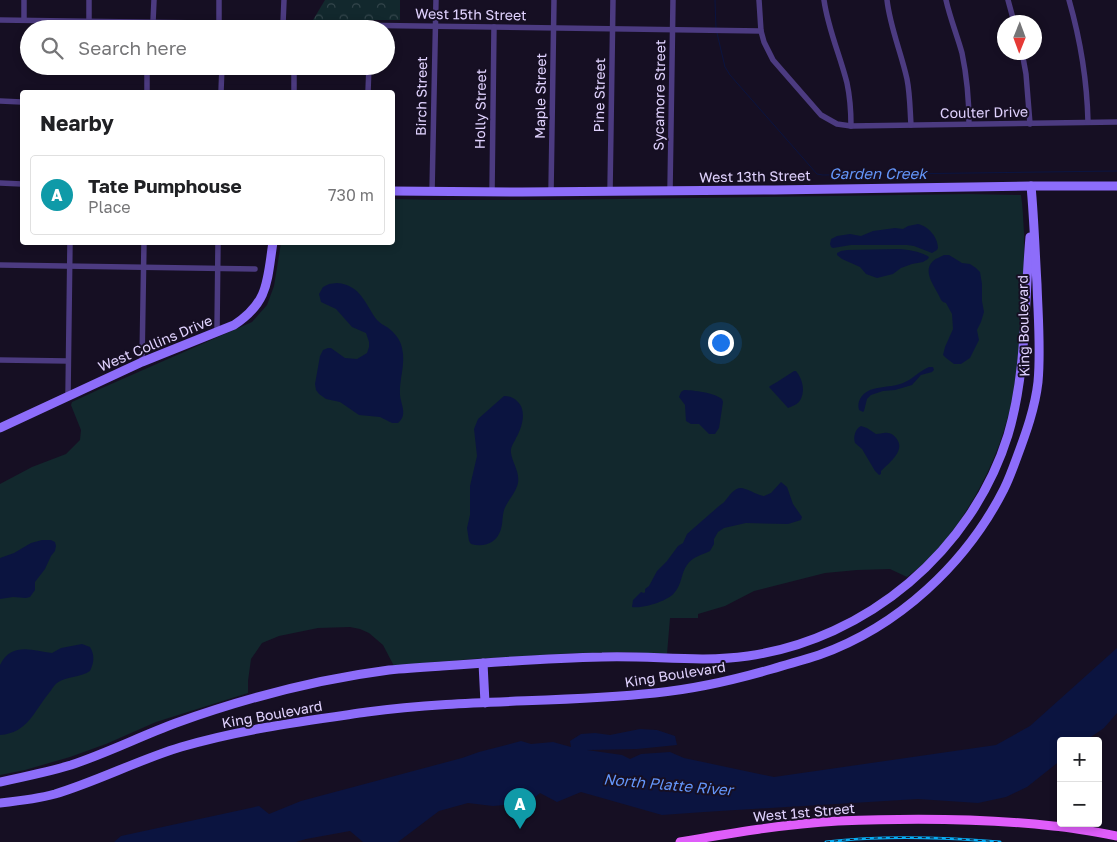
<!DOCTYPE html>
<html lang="en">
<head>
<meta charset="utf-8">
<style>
	:root { --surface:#fff; --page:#f2f2f2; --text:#202124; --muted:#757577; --line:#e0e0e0; --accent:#db2777 }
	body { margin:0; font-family:"Golos Text",sans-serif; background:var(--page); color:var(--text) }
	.controls { position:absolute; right:15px; bottom:15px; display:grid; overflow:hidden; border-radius:5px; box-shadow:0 2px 8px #0003 }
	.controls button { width:45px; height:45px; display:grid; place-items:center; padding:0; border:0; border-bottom:1px solid var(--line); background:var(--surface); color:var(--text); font:25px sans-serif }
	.compass { position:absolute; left:997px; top:15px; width:45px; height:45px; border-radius:50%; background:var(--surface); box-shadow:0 2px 8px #0003; rotate:181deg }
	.you { position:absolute; left:720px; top:342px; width:18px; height:18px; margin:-12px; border:4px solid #fff; border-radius:50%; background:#1a73e8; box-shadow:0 0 0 8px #1a73e833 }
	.badge { display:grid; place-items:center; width:32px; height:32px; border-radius:50%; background:var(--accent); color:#fff; font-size:16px; font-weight:700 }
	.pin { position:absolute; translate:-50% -41px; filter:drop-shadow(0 1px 2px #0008) }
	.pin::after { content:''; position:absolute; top:26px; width:18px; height:15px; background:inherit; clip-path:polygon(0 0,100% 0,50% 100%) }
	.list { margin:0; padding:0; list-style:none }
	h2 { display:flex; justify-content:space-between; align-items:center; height:65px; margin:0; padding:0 20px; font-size:21px }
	h2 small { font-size:16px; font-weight:400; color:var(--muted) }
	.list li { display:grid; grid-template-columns:32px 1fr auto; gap:15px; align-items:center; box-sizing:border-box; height:80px; margin:0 10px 10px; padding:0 10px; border:1px solid var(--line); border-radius:5px }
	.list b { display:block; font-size:19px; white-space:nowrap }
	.list p { margin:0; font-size:16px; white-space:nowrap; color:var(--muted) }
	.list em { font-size:16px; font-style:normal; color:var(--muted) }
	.icon { flex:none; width:28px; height:28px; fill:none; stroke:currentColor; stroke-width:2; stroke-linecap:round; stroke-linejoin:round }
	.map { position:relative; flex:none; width:1117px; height:842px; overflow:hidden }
	.search { position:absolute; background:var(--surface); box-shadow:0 2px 8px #0003; left:20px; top:20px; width:375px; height:55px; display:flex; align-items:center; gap:12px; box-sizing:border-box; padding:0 18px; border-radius:28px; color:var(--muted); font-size:19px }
	.panel { position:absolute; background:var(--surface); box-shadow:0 2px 8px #0003; left:20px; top:90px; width:375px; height:155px; border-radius:5px }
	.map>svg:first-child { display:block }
	.grass { fill:#12282d }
	.park { fill:url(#park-crowns) }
	.water { fill:#0b1440 }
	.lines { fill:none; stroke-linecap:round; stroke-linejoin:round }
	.stream { stroke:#0b1440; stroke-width:1 }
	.street { stroke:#4c3b81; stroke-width:5.5 }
	.secondary { stroke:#8d6dfa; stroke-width:9 }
	.primary { stroke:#df5dfa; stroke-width:9 }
	.rail-casing { stroke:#08adf4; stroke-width:3 }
	.rail { stroke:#160f23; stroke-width:1; stroke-dasharray:4; stroke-linecap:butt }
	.labels { text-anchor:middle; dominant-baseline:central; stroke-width:4; stroke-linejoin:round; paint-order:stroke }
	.street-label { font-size:14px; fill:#e0d2fe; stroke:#160f23 }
	.water-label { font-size:15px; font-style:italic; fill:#6496fa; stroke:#160f23 }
</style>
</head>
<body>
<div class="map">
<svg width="1117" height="842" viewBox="0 0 1117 842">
	<defs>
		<pattern id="park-crowns" width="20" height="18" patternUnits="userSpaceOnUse" patternTransform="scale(1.25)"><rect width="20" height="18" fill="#12282d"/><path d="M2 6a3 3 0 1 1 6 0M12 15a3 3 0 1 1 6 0" fill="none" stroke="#34464c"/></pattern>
	</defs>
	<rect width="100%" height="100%" fill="#160f23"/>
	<path class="grass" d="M 969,194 L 1021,195 C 1023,207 1023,220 1024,233 C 1024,258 1024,284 1022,309 C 1020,340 1017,373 1011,404 C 999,459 972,509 936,552 C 928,561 917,569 907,577 L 890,569 L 857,570 L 825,573 L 754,591 L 725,606 L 698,614 L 698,618 L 670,618 L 667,654 L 626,652 L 575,653 L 472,659 L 394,666 L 383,645 L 369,633 L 360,629 L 350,627 L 318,628 L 279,636 L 262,643 L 251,659 L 248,681 L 248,693 L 156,722 L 106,744 L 70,757 L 25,770 L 0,775 L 0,484 L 32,467 L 66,454 L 80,440 L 81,430 L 71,405 L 72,402 L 102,388 L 252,322 L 267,305 L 274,286 L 281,243 L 392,242 L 393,199 L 438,200 L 549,200 Z"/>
	<polygon class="park" points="325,0 400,0 400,20 313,20"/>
	<g class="water">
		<path d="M 918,224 C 928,226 938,237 938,248 L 937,250 L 932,253 L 914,246 L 907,245 L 851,245 L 833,248 L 831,247 L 830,244 L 831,239 L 837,236 L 850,234 L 861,236 L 873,231 L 895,228 L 903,229 L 908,226 Z"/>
		<path d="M 899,249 C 909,250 920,251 929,257 L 928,259 L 923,262 L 912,264 L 901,268 L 893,274 L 877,278 L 866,274 L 860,267 L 842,259 L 837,255 L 837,253 L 841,251 L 847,250 Z"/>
		<path d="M 944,255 L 949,255 L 962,263 L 970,264 L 976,268 L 980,272 L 982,284 L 982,301 L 984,312 L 981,322 L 977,330 L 979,340 L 970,358 L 961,364 L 954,364 L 946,358 L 943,355 L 945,347 L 953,329 L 952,314 L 946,303 L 943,302 L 941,300 C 937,289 921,272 933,261 C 936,258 941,257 944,255 Z"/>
		<path d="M 337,283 C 361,285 365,304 377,320 C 380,323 383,325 387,327 C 395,333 400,339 402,348 C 406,364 399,379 400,395 C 401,405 408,415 398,423 L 392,423 L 380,417 L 359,415 L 340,402 L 326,399 L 319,394 L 316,390 L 315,384 L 320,356 L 323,350 L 328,348 L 331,348 L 345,358 L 357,359 L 367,353 L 369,347 L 369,342 L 366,333 L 352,327 L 336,309 L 321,302 L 319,294 L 323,287 L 329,284 Z"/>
		<path d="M 929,367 L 933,367 L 934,370 L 932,372 L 921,375 L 912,385 L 895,390 L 883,391 L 871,395 L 867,399 L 864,411 L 863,412 L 859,410 C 858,406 858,403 860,399 C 868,384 889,389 903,383 C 913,379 919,371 929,367 Z"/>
		<path d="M 794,371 L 796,371 C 803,379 806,393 799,402 C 796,405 792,406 788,408 L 769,387 L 770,386 L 777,382 Z"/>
		<path d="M 684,390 C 693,390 715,393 722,399 L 723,402 L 719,428 L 715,434 L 709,434 L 699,424 L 691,424 L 686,421 L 685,405 L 679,397 L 681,392 Z"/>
		<path d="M 504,396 C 510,396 514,398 518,402 C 527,411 522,428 516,438 C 514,443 510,447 511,453 C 512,462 520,472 518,483 C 516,493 507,501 504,510 C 502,516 503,523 501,529 C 497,543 484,548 471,544 L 469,541 L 467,528 L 470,515 L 470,486 L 477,456 L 474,429 L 478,419 Z"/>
		<path d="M 861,426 L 867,428 L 876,434 C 880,434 884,432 888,433 C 892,433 896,437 898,441 C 904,452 888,464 881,471 L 881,474 L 879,475 L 875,471 L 862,449 L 855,443 C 853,437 855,429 861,426 Z"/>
		<path d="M 781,482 L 787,487 L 793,504 L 802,517 L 801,520 L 788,524 L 746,523 L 724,528 L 718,532 L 714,539 L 714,544 L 710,551 C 702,555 692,557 687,565 C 681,573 682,584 675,592 C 669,601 642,609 632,607 L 633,600 L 641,592 L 644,593 L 645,592 L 645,589 L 649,586 L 657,571 L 667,561 L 678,546 L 683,543 L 687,534 L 719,506 C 721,504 724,503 725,501 C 730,495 736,485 745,489 C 752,491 757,495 764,496 L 771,493 Z"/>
		<polygon points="42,540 51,540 55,542 56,546 55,551 51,556 45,569 35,582 35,590 30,597 26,598 13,597 0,599 0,558 14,553 31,543"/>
		<path d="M 82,644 L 90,647 C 95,655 94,663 90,671 C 80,678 66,676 57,683 C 53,686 52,690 49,693 C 34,711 28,733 0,735 L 0,665 C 11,642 32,650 52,653 L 61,648 Z"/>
		<polygon points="1117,648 1117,713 1104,728 1085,741 1061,741 1061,760 1027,787 1006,797 978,803 918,799 704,812 662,815 581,792 557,802 540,793 528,803 493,806 468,803 439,811 398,842 363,842 350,831 306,839 296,842 114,842 121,836 259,806 269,814 301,801 462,758 479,752 521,741 531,744 553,742 571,747 570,741 581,734 595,733 610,735 640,729 657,730 675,736 677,745 637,749 587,750 622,755 630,759 641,754 670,752 684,758 774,777 996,745 1030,726"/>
	</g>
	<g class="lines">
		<g class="stream">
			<polyline points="715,0 716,29"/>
			<polyline points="717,33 725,67 730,75 817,174 823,175 1117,171"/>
		</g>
		<g class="street">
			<polyline points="759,0 761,31 764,42 773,60 821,115 837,124 851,126 1117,122"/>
			<path d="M 824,0 C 828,29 840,55 847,83 C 850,97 851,112 851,126"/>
			<path d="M 887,0 C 890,27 901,52 907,79 C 910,94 910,110 911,125"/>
			<path d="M 946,0 C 950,18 957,35 962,53 C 967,77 969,100 969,124"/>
			<polyline points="1008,0 1014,22"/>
			<path d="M 1069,0 C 1081,42 1087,78 1088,122"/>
			<polyline points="0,20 761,31"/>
			<polyline points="24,20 24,0"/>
			<polyline points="89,21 89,0"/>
			<polyline points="153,22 154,0"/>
			<polyline points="219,23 219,0"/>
			<polyline points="283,24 284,0"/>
			<polyline points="1022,52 1026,74 1030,124"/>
			<polyline points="147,92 147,66"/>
			<polyline points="221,92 222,66"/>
			<polyline points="294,92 294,66"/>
			<polyline points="368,92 369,66"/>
			<polyline points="0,101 22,102"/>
			<polyline points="0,183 22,184"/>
			<polyline points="670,190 673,0"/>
			<polyline points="610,191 613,0"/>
			<polyline points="432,192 436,0"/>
			<polyline points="492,192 494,27"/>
			<polyline points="551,192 554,0"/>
			<polyline points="0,265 255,269"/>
			<polyline points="217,332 218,242"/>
			<polyline points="0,360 68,361"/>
			<polyline points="142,362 144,242"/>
			<polyline points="68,396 70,242"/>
		</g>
		<g class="secondary">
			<polyline points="392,191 522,192 774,190 1031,186 1117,186"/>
			<path d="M 0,428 L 142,362 L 234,325 C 269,302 267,281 273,242"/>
			<polyline points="483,663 485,703"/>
			<path d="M 0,782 C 24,777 48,772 71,765 C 107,753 141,736 176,723 C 243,699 319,679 389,670 C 407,668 425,667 442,666 C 495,662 548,658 602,657 C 650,655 699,663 748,656 C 867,639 972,551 1008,435 C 1027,371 1024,304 1030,237"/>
			<path d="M 0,803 C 19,801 37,799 55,794 C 98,781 138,760 181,747 C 242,729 305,721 367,712 C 463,699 560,703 655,693 C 695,689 734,680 772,669 C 788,664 804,660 819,655 C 898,627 966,564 1004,489 C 1009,479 1013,468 1017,457 C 1026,433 1035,408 1038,382 C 1041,350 1038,316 1037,284 C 1035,251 1034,218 1031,186"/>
		</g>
		<path class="primary" d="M 680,842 C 732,833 785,824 838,821 C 909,818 982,818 1053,826 C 1075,828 1096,832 1117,836"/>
		<defs>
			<path id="rail" d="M 826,842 C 884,835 942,837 1000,842"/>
		</defs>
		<use href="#rail" class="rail-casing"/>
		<use href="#rail" class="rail"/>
	</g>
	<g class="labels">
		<g class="street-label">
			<text transform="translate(471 14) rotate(1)">West 15th Street</text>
			<text transform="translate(599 95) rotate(-89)">Pine Street</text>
			<text transform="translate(659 95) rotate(-89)">Sycamore Street</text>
			<text transform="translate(421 96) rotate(-89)">Birch Street</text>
			<text transform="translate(540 96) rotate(-89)">Maple Street</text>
			<text transform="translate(480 109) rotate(-89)">Holly Street</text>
			<text transform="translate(984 112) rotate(-1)">Coulter Drive</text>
			<text transform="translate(755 176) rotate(-1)">West 13th Street</text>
			<text transform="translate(1023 326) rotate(-91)">King Boulevard</text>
			<text transform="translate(155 343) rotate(-23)">West Collins Drive</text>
			<text transform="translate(675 674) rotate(-9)">King Boulevard</text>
			<text transform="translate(272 714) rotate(-10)">King Boulevard</text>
			<text transform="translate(804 812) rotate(-5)">West 1st Street</text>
		</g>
		<g class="water-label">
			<text x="878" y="173">Garden Creek</text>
			<text transform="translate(668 784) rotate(5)">North Platte River</text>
		</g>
	</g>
</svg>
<div class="controls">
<button>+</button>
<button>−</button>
</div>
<svg class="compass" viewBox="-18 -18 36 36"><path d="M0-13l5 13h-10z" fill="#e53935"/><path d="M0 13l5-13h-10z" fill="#757577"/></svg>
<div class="you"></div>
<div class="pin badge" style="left:520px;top:829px;background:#0f9aa8">A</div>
<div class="search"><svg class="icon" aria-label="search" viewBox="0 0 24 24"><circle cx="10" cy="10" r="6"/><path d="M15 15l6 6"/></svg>Search here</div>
<section class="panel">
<h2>Nearby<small></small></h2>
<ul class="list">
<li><span class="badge" style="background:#0f9aa8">A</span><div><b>Tate Pumphouse</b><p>Place</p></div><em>730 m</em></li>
</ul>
</section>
</div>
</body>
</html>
